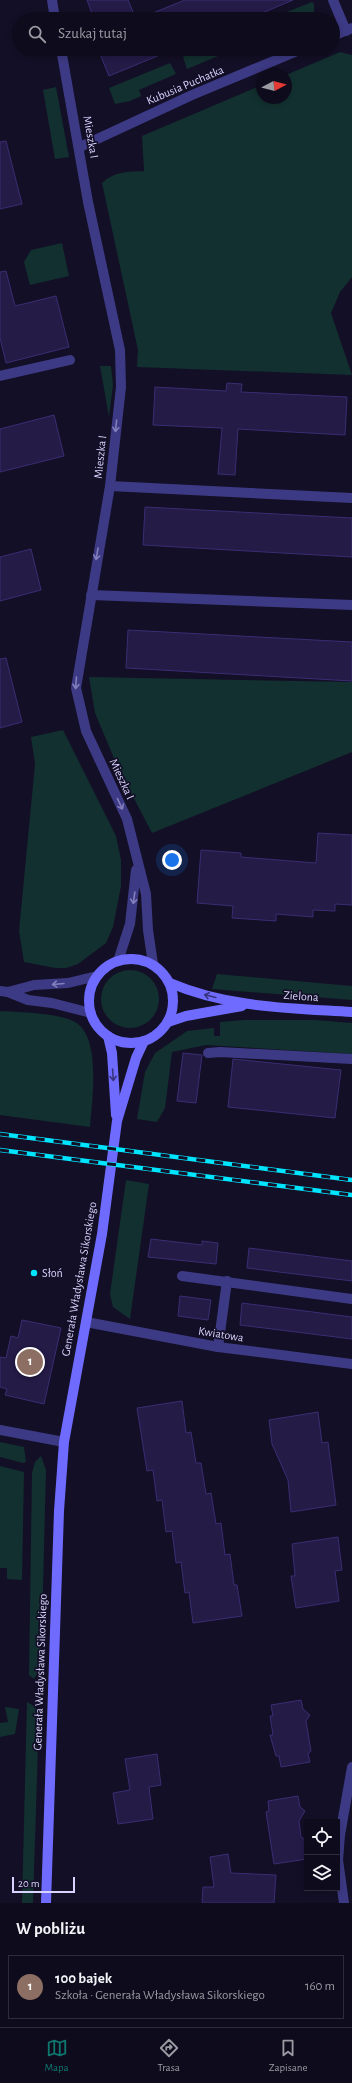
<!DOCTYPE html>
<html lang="pl">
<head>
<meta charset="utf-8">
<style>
	:root { --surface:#0e0b1c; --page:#171425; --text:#f1f3f6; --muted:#9b9ba3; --line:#2e2b3b; --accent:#0f766e }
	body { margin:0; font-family:"Alegreya Sans",sans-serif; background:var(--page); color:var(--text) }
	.controls { position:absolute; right:12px; bottom:12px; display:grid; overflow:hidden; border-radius:0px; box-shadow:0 2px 6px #0003 }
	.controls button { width:36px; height:36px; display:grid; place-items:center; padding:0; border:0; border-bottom:1px solid var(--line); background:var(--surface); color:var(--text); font:20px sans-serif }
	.compass { position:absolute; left:256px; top:68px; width:36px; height:36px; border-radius:50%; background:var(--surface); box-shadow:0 2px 6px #0003; rotate:83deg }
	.scale { position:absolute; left:12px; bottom:10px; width:63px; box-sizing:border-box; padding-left:4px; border:2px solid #d9d4ff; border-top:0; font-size:11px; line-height:14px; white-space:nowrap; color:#d9d4ff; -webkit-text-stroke:3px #130f26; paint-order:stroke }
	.you { position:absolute; left:172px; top:860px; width:14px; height:14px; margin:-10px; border:3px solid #fff; border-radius:50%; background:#1a73e8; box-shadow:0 0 0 6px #1a73e833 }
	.badge { display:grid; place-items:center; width:26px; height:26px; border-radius:50%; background:var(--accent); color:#fff; font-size:13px; font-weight:700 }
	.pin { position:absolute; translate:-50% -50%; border:2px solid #fff; box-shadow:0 1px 4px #0006 }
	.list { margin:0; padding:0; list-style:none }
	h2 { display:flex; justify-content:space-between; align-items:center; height:52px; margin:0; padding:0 16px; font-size:17px }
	h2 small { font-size:13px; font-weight:400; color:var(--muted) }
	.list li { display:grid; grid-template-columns:26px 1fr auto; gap:12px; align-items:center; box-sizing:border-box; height:64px; margin:0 8px 8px; padding:0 8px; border:1px solid var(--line); border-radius:0px }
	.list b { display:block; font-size:15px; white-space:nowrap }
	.list p { margin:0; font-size:13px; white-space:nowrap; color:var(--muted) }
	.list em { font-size:13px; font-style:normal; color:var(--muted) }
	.icon { flex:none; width:22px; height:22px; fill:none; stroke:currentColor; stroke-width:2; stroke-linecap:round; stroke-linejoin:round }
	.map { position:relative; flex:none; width:352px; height:1903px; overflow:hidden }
	.search { position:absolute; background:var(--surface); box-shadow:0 2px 6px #0003; left:12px; right:12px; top:12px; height:44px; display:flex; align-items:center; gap:10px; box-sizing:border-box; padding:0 14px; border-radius:22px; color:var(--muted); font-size:15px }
	.sheet { height:124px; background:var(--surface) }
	nav { display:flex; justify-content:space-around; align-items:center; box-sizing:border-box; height:56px; border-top:1px solid var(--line); background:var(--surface); font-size:11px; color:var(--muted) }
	nav a { display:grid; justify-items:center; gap:2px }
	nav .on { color:var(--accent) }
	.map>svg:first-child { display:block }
	.green { fill:#12302f }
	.building { fill:#241b47; stroke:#3b2d73 }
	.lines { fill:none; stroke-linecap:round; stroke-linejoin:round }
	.service { stroke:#3d3a85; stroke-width:10 }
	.minor { stroke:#3d3a85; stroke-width:10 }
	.secondary { stroke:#6f6bff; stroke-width:10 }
	.rail-casing { stroke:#00e5ff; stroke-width:4.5 }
	.rail { stroke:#130f26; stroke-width:3; stroke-dasharray:9; stroke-linecap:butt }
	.oneway { stroke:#837fbc }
	.oneway2 { stroke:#38347d }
	.poi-dot { fill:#00e5ff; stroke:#130f26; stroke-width:1.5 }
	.labels { text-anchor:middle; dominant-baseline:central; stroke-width:3.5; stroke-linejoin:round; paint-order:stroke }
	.street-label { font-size:12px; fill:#d9d4ff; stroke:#130f26 }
	.poi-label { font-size:12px; fill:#d9d4ff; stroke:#130f26; text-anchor:start }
</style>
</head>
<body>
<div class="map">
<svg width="352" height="1903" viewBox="0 0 352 1903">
	<rect width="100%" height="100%" fill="#130f26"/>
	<g class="green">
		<polygon points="312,2 314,4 314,14 305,19 269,19"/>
		<polygon points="201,49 235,49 187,69 183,57"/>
		<path d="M 340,52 L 352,55 L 352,277 L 340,292 L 331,313 L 352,375 L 137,367 L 138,350 L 102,183 C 115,171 127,172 144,171 L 142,136 L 262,85 L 262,98 L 286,98 L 286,75 Z"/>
		<polygon points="170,63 176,74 139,90 141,96 130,101 115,104 109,88"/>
		<polygon points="56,87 69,157 55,159 43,90"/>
		<polygon points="62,243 69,276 30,285 24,262 31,250"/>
		<polygon points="100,366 111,366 113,385 109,417"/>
		<polygon points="89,677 352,682 352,752 152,833 119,770 95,713"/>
		<polygon points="63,730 116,836 121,860 121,886 113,927 106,943 78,964 66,968 55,968 24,962 19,931 35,764 31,737"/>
		<circle cx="130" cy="999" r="29"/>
		<polygon points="217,974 352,986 352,1000 212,989"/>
		<path d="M 0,1011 C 18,1012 57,1013 73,1021 C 102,1034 92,1100 90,1127 L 0,1115 Z"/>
		<polygon points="244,1020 315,1020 352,1023 352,1054 206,1045 172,1052 165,1108 157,1122 137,1119 145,1072 155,1053 187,1031 214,1028 214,1036 220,1036 220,1022"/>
		<polygon points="126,1180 149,1184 130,1319 113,1307 110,1294"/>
		<polygon points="0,1442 24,1447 26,1462 23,1463 0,1457"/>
		<polygon points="41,1456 46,1470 41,1667 34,1679 29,1675 32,1473 35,1462"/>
		<polygon points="0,1466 24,1472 22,1580 7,1579 7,1568 0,1568"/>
		<polygon points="27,1702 34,1706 39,1714 33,1903 22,1903"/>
		<polygon points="5,1707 19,1709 15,1734 0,1737 0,1723 8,1722"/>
	</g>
	<g class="building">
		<polygon points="87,0 128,0 136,19 94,19"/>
		<polygon points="185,0 293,0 248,19 138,19"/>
		<polygon points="98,49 166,49 167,52 109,76"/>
		<polygon points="6,141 22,204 0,209 0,142"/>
		<polygon points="6,271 15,306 56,296 69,347 6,363 0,338 0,272"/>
		<polygon points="227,383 242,384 241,392 347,397 345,435 238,429 235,475 218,474 222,428 153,425 155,387 226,391"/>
		<polygon points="54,415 64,456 0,472 0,429"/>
		<polygon points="145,507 352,518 352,557 143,545"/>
		<polygon points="31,549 41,590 0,601 0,557"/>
		<polygon points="128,630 352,642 352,681 126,668"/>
		<polygon points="6,658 22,722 0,728 0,659"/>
		<polygon points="318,833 352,835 352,905 335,904 335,911 313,910 313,917 276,914 276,921 232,918 233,906 197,903 201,850 241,853 241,857 316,863"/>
		<polygon points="183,1053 202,1055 196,1103 177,1101"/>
		<polygon points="233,1059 341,1070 335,1118 228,1107"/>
		<polygon points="151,1239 202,1245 202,1241 218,1243 216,1264 148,1257"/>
		<polygon points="249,1248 352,1261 352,1281 247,1268"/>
		<polygon points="180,1296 211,1300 208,1320 178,1316"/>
		<polygon points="242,1303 352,1317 352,1339 240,1325"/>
		<polygon points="22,1320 61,1328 44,1404 5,1395 7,1389 0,1387 0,1357 6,1358 11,1336 18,1338"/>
		<polygon points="182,1401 186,1433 191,1432 196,1463 201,1463 206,1494 211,1493 216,1524 221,1523 225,1555 230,1554 234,1585 237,1585 242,1616 193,1623 189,1592 185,1593 181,1562 176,1563 172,1531 166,1532 162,1500 157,1501 153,1470 147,1471 137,1408"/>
		<polygon points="318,1412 322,1443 328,1442 336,1505 291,1512 288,1480 272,1444 269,1420"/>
		<polygon points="338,1537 342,1570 335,1571 339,1601 296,1608 291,1576 295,1576 292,1544"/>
		<polygon points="301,1700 303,1709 310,1715 306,1721 311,1751 308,1754 310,1762 281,1767 279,1756 276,1756 270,1735 273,1735 270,1716 273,1716 271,1705"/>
		<polygon points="157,1754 161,1785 149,1787 153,1819 118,1824 113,1793 130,1790 125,1759"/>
		<polygon points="298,1796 300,1807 305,1811 299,1821 301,1837 307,1841 307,1859 274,1864 266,1812 269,1811 268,1801"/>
		<polygon points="228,1854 231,1873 276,1875 274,1903 202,1903 203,1887 214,1887 210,1857"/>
	</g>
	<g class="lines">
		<g class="service">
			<polyline points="333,0 346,31"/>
			<polyline points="0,376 70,360"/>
			<polyline points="110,486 352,498"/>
			<polyline points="91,595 352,605"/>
			<polyline points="208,1053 220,1052 352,1059"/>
			<polyline points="182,1276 352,1299"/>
			<polyline points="218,1347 227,1281"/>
		</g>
		<g class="minor">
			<polyline points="52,0 55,19"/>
			<polyline points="333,36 352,28"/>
			<polyline points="61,49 88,202 120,350 121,387 110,486 76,688 86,731 127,819 146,894 148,930 153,964"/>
			<polyline points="80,147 192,95 302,49"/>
			<polyline points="118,961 130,924 136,870"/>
			<polyline points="0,991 8,992 34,985 68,983 97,976"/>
			<polyline points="8,992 28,1000 52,1003 91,1013"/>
			<polyline points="86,1322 218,1347 352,1364"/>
			<polyline points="0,1430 64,1442"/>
			<polyline points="344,1903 338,1860 340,1835 352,1767"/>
		</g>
		<g class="secondary">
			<circle cx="131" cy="1001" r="42"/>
			<path d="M 170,983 C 229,1008 289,1008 352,1012"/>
			<polyline points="168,1022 186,1016 242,1006"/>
			<polyline points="108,1036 112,1053 116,1115"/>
			<polyline points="46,1903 59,1511 64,1442 102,1234 117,1121 136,1058 144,1041"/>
		</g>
		<defs>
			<g id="rail">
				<polyline points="0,1134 352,1180"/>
				<polyline points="0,1150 352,1195"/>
			</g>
		</defs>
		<use href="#rail" class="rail-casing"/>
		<use href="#rail" class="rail"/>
	</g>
	<defs><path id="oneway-shaft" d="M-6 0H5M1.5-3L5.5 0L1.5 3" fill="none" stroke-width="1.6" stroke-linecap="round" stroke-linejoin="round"/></defs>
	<g class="oneway">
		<use href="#oneway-shaft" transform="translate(116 426) rotate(96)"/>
		<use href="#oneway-shaft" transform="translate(97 554) rotate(100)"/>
		<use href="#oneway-shaft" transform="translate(76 683) rotate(94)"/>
		<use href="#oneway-shaft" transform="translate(120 804) rotate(65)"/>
		<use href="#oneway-shaft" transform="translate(134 898) rotate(98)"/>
		<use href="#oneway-shaft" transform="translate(58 984) rotate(175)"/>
	</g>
	<g class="oneway2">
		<use href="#oneway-shaft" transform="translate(210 996) rotate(-166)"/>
		<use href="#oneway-shaft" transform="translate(113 1075) rotate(86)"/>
	</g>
	<circle class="poi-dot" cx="34" cy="1273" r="4"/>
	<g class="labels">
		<g class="street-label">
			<text transform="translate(185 85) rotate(-23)">Kubusia Puchatka</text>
			<text transform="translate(91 137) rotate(80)">Mieszka I</text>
			<text transform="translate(100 457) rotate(-84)">Mieszka I</text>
			<text transform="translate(122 779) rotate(65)">Mieszka I</text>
			<text transform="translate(301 996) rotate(4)">Zielona</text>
			<text transform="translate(79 1279) rotate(-80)">Generała Władysława Sikorskiego</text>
			<text transform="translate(221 1334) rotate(9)">Kwiatowa</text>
			<text transform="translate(40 1672) rotate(-88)">Generała Władysława Sikorskiego</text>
		</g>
		<g class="poi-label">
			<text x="42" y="1273">Słoń</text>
		</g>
	</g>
</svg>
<div class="controls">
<button><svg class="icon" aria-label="locate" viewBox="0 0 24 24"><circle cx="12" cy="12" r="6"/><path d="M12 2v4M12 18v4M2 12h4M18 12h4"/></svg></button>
<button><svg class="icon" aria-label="layers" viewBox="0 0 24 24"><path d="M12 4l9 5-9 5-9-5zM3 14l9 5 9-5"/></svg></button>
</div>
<svg class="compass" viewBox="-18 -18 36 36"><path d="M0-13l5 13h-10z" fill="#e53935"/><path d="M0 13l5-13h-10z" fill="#9b9ba3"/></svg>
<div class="scale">20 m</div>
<div class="you"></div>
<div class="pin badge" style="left:30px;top:1362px;background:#8d6e63">1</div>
<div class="search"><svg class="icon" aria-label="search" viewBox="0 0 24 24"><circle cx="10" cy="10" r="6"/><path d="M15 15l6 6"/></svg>Szukaj tutaj</div>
</div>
<section class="sheet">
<h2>W pobliżu<small></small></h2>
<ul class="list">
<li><span class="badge" style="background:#8d6e63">1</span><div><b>100 bajek</b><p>Szkoła · Generała Władysława Sikorskiego</p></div><em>160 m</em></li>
</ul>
</section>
<nav>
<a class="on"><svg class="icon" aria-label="map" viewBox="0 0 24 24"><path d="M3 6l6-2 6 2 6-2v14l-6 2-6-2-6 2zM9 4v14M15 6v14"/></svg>Mapa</a>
<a><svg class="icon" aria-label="directions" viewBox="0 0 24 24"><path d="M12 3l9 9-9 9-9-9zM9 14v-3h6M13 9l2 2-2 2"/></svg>Trasa</a>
<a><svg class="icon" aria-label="saved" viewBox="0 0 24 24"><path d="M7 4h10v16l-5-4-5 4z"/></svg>Zapisane</a>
</nav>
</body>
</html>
